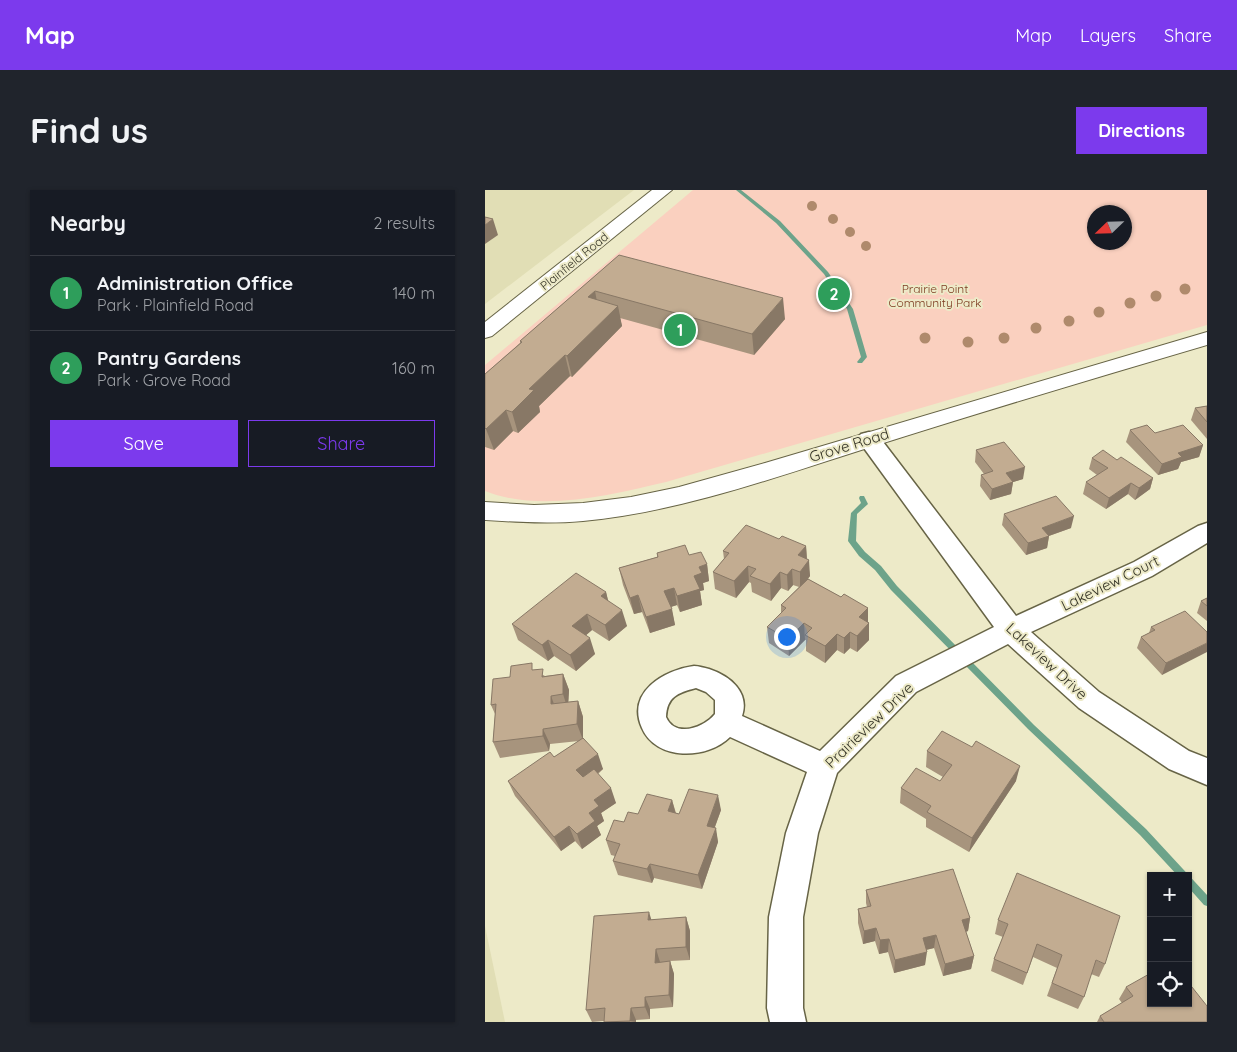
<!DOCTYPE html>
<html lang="en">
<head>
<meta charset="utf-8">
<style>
	:root { --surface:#171b24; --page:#20242c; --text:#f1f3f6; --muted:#9ea1a6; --line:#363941; --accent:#7c3aed }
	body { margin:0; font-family:Quicksand,sans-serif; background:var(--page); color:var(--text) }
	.controls { position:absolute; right:15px; bottom:15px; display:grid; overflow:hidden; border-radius:0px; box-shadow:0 1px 4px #0004 }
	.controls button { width:45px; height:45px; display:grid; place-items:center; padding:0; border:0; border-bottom:1px solid var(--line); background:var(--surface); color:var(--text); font:25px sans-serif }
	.compass { position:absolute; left:602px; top:15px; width:45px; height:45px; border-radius:50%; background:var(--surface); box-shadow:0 1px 4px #0004; rotate:247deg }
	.you { position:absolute; left:301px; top:446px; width:18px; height:18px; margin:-12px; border:4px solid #fff; border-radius:50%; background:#1a73e8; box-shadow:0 0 0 8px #1a73e833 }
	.badge { display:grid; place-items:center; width:32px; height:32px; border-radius:50%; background:var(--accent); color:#fff; font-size:16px; font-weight:700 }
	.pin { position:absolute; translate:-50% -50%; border:2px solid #fff; box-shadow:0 1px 5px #0006 }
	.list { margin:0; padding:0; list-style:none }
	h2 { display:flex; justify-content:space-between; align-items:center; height:65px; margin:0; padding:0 20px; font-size:21px }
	h2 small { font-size:16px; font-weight:400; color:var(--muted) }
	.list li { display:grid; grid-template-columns:32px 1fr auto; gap:15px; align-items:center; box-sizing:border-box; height:75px; padding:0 20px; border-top:1px solid var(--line) }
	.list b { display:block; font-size:19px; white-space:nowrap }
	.list p { margin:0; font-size:16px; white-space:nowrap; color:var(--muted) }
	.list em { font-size:16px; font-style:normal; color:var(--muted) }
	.actions { display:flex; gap:10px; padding:15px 20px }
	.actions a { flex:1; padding:11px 0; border:1px solid var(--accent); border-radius:0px; text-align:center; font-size:18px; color:var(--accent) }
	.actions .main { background:var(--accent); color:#fff }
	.icon { flex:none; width:28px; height:28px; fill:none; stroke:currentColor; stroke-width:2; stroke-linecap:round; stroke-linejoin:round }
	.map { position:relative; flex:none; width:722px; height:832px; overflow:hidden; border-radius:0px }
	header { display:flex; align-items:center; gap:30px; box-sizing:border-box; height:70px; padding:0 25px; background:var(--accent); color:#fff }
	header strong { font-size:24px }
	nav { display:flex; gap:28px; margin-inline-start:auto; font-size:18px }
	.intro { display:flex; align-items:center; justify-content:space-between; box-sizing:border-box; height:120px; padding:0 30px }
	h1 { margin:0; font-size:35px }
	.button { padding:12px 22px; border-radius:0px; background:var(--accent); color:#fff; font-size:18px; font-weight:700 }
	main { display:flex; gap:30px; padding:0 30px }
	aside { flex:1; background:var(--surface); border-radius:0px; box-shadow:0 1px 4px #0004 }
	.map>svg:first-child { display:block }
	.built { fill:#e1deb5 }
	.green { fill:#fad0bf; fill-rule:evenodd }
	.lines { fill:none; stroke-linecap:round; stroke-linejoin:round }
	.stream { fill:#6da38a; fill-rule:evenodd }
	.minor-casing { stroke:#676446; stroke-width:3 }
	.tertiary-casing { stroke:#676446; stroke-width:2 }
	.secondary-casing { stroke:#676446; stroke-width:2 }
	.minor { fill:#fff; fill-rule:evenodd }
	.tertiary { fill:#fff; fill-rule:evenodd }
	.secondary { fill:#fff; fill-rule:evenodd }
	.tree { fill:#af8a6c }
	.wall { fill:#a7947d }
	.shaded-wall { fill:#887866 }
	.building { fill:#c2ac91; stroke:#887866 }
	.labels { text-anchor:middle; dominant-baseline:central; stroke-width:4; stroke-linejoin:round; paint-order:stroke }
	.far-street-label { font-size:12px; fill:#353427; stroke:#edeac8 }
	.far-park-label { font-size:12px; fill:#7c3b20; stroke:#edeac8 }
	.street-label { font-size:15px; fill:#353427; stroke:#edeac8 }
</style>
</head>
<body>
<header>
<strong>Map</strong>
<nav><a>Map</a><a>Layers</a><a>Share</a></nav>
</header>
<div class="intro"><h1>Find us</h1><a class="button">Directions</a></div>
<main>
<aside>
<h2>Nearby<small>2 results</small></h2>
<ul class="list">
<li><span class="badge" style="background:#2e9e5b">1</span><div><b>Administration Office</b><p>Park · Plainfield Road</p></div><em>140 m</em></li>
<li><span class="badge" style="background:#2e9e5b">2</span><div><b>Pantry Gardens</b><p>Park · Grove Road</p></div><em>160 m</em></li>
</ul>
<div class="actions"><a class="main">Save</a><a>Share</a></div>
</aside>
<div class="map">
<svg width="722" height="832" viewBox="0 0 722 832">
	<rect width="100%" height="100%" fill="#edeac8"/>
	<g class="built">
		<polygon points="0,0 149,0 0,114"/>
		<polygon points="0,736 20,832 0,832"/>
	</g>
	<path class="green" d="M 208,0 L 722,0 L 722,135 L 181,292 C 124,305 56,323 0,301 L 0,175 ZM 610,22 L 640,22 L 640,52 L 610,52 Z"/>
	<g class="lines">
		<g class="stream">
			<polygon points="251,0 256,0 295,31 343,82 368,119 382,167 377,173 373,173 372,172 376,167 362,119 339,84 291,33"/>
			<polygon points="375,306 379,306 383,314 372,324 371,351 380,362 396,376 412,396 549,535 661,639 722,705 722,716 719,715 703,697 703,686 693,686 655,645 543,539 406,400 390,380 374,366 363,351 366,323 376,313 374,308"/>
		</g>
		<defs>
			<path id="minor" d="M 384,242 L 392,244 L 531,426 L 649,372 L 713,336 L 722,333 L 722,353 L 667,386 L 546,442 L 614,502 L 704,561 L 722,568 L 722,595 L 684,579 L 594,518 L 523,454 L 431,502 L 352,583 L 333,643 L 318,727 L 318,818 L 321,832 L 285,832 L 282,818 L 284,727 L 301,643 L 322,582 L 245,547 C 222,570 171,571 157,538 C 141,502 179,480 209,476 C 214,476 219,478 224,479 C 245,486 265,502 257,526 L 335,561 L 411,486 L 509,437 L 376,254 L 373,249 L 376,244 ZM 211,498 L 221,502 L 230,510 L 230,524 C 219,538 190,548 181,527 C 182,507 192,503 211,498 Z"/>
			<path id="tertiary" d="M 722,142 L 722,155 C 617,186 512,217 408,250 C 307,281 204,321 98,331 C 65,334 33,332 0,330 L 0,312 L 49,315 L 98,313 L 146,307 L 194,297 L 280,273 Z"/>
			<polygon id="secondary" points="167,0 187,0 7,146 0,148 0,132"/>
		</defs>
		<use href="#minor" class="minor-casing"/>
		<use href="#tertiary" class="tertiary-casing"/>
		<use href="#secondary" class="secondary-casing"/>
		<use href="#minor" class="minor"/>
		<use href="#tertiary" class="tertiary"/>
		<use href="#secondary" class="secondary"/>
	</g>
	<g class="tree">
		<circle cx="327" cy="16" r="5"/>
		<circle cx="348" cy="29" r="5"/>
		<circle cx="365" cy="42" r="5"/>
		<circle cx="381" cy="56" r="5"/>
		<circle cx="700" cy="99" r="5.5"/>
		<circle cx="671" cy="106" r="5.5"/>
		<circle cx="645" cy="113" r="5.5"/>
		<circle cx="614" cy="122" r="5.5"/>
		<circle cx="584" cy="131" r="5.5"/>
		<circle cx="551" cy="138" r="5.5"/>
		<circle cx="440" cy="148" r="5.5"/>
		<circle cx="519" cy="148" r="5.5"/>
		<circle cx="483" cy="152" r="5.5"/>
	</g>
	<g class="wall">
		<polygon points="134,65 300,129 269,165 135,128 137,136 87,187 85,186 54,216 55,222 33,243 28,241 9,260 0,257 0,184 35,153 35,151"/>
		<polygon points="722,216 722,249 706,230 710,218"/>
		<polygon points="645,240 670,243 718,255 714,267 696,272 693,279 673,285 641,252"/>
		<polygon points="491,260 538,289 528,292 526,304 505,310 495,296 496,285 499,284 490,272"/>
		<polygon points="607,268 632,270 668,288 665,299 650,310 643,304 621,319 598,304 601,292 612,285 604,279"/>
		<polygon points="519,324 586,338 564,346 562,358 541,365 517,335"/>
		<polygon points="321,356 322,368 325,386 323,389 356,407 383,418 383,432 384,433 384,450 372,462 365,458 359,464 352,460 340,473 321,461 321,450 320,450 304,466 284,453 282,437 296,423 296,415 314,397 308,395 303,401 296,398 286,411 267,402 266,393 264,392 251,408 230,399 228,382 239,369 238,361"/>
		<polygon points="172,363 204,365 222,374 224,391 218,393 219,400 215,401 217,415 195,422 192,415 186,417 190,435 165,443 157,422 149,424 138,395 134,378 172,367"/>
		<polygon points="121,402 123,411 142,436 124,451 107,440 101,445 110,464 91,481 69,466 63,471 33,450 27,434"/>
		<polygon points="722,408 722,431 712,423 716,411"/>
		<polygon points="666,437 722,442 677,485 652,458 656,447 664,443"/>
		<polygon points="49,480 60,486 78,484 84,500 83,512 93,511 98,527 98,548 118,579 113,584 131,613 116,623 119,631 112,636 116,645 97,659 90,651 76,661 30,606 23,591 69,567 94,551 65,554 64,561 15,568 8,552 10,524 6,515 25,487"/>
		<polygon points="442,561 531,591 484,662 441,637 441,629 415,613 416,598 455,591 458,587 441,577"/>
		<polygon points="187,610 191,623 194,624 236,620 230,637 233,652 217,699 169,688 167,693 133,685 128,671 130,666 126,665 121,650 139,632 153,624"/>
		<polygon points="381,700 485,728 483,741 481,742 489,766 486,779 458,786 449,758 441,760 440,775 409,783 403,762 394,764 390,751 378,754 373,733 373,719 382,717 381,713"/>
		<polygon points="201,727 205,741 205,770 185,771 189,784 188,817 165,819 165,829 151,830 151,832 119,832 119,831 107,832 101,820 166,730"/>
		<polygon points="513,730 620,774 614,787 606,784 599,807 593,819 562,806 572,778 548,767 538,795 506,781 509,769 518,747 510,744"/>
		<polygon points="641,797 722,832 612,832 615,826 637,813 634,809"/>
	</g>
	<g class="shaded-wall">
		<polygon points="8,29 13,45 0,54 0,35"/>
		<polygon points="110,101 114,122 103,107"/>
		<polygon points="298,108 300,129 269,165 267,144"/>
		<polygon points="133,116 137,136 87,187 82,166"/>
		<polygon points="80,165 85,186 54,216 55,222 33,243 27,222 44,199"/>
		<polygon points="21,220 28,241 9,260 1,239"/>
		<polygon points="718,255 714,267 696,272 693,279 673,285 677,274 693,263"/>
		<polygon points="540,277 538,289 519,295 521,283"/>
		<polygon points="668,288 665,299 650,310 654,298"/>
		<polygon points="528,292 526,304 505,310 507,299"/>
		<polygon points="646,293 643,304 621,319 624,308"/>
		<polygon points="589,326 586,338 555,349 557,338"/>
		<polygon points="564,346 562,358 541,365 543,353"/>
		<polygon points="321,356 322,372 313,365"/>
		<polygon points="324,370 325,386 315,398 315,382"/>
		<polygon points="222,374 224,391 218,393 219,400 215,401 217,415 195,422 192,406 214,377"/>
		<polygon points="263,376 264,392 251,408 249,391"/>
		<polygon points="307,379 308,395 303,401 302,385"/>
		<polygon points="295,382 296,398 286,411 285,394"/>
		<polygon points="189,398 192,415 182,418 179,401"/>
		<polygon points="121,402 125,418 116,406"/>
		<polygon points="153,405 157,422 149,424 145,408"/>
		<polygon points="383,418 383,434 374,427"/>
		<polygon points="187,419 190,435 165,443 161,427"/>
		<polygon points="137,420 142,436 124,451 120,435"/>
		<polygon points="102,424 107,440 92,453 87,436"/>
		<polygon points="319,433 320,450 304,466 303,449"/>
		<polygon points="384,433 384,450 372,462 372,446"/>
		<polygon points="365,442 365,458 359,464 359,448"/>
		<polygon points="352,444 352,460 340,473 340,456"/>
		<polygon points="105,448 110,464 91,481 85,465"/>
		<polygon points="63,450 69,466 63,471 57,455"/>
		<polygon points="722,453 722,462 677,485 681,473"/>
		<polygon points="78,484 84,500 83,520 78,504"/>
		<polygon points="66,506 72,522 66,514"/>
		<polygon points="93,511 98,527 98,550 92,534"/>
		<polygon points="58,539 65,554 64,561 58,546"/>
		<polygon points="113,564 118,579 97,595 91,580"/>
		<polygon points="535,576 531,591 484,662 487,648"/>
		<polygon points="126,598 131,613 116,623 119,631 112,636 116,645 97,659 92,644 109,610"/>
		<polygon points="233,605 236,620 225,650 222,636"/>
		<polygon points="187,610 191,625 183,621"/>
		<polygon points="84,636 90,651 76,661 69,647"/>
		<polygon points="231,638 233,652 217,699 213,685"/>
		<polygon points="165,674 169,688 167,693 162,679"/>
		<polygon points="164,722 168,735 163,730"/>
		<polygon points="201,727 205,741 205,770 201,757"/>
		<polygon points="485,728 483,741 474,743 477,730"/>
		<polygon points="391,738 390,751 378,754 379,741"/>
		<polygon points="451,745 449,758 436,761 438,748"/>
		<polygon points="404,749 403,762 394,764 395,750"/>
		<polygon points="171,759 175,772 170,773"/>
		<polygon points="442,762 440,775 409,783 410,770"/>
		<polygon points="489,766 486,779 458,786 460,774"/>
		<polygon points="185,771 189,784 188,817 184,805"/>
		<polygon points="160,807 165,819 165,829 160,817"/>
		<polygon points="146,818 151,830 151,832 145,831"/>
	</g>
	<g class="building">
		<polygon points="0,27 8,29 0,35"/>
		<polygon points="134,65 298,108 267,144 110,101 103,107 133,116 82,166 80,165 44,199 49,200 27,222 21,220 1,239 0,238 0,184 37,152 35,151"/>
		<polygon points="722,216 722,232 710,218"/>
		<polygon points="662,235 670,243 698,235 718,255 693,263 697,267 677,274 645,240"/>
		<polygon points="519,252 540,277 521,283 528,292 507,299 496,285 508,281 491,260"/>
		<polygon points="618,260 632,270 636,267 668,288 654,298 646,293 624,308 601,292 623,278 607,268"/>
		<polygon points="571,306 589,326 557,338 564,346 543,353 519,324"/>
		<polygon points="261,335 294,349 297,346 321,356 313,365 324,370 315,382 307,379 302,385 295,382 285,394 265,386 271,379 263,376 249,391 228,382 244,363 238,361"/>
		<polygon points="200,355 204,365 216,362 222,374 214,377 217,383 209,386 215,399 192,406 189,398 179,401 187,419 161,427 153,405 145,408 134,378 173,367 172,363"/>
		<polygon points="91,383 121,402 116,406 137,420 120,435 102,424 87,436 105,448 85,465 63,450 57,455 27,434"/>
		<polygon points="323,389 356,407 359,404 383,418 374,427 384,433 372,446 365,442 359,448 352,444 340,456 320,445 327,438 319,433 303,449 282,437 301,418 296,415"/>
		<polygon points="722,408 722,416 716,411"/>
		<polygon points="700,421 722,442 722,453 681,473 656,447 670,440 666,437"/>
		<polygon points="47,473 47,480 58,479 57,487 78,484 78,504 66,506 66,514 93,511 92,534 58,539 58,546 8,552 11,514 6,515 8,489 25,487 26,476"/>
		<polygon points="457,541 487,557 491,551 535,576 487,648 442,622 446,616 416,598 431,578 455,591 467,575 442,561"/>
		<polygon points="98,548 113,564 91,580 98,587 109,579 126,598 109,610 114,616 104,623 110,631 92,644 84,636 69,647 23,591 65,562 69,567"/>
		<polygon points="204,599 233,605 222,636 231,638 213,685 165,674 162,679 128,671 135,654 121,650 129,630 139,632 143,622 153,624 162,604 187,610 183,621 194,624"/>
		<polygon points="468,679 485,728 477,730 489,766 460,774 451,745 438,748 442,762 410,770 404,749 395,750 391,738 379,741 373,719 386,716 381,700"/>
		<polygon points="532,683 635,726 620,774 611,770 599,807 567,793 577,765 552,754 542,783 509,769 523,734 513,730"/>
		<polygon points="164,722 163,730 201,727 201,757 171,759 170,773 185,771 184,805 160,807 160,817 146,818 145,831 119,832 120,818 101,820 109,726"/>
		<polygon points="666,783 666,813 703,813 703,792 722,816 722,832 619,832 615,826 648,806 641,797"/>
	</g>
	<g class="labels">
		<g class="far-street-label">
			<text transform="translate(89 71) rotate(-39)">Plainfield Road</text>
		</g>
		<g class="far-park-label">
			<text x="450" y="98">Prairie Point<tspan x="450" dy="14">Community Park</tspan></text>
		</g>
		<g class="street-label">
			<text transform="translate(364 255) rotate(-17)">Grove Road</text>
			<text transform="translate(625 393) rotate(-26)">Lakeview Court</text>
			<text transform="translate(562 471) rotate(43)">Lakeview Drive</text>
			<text transform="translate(384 535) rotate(-44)">Prairieview Drive</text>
		</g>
	</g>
</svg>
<div class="controls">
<button>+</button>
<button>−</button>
<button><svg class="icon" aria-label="locate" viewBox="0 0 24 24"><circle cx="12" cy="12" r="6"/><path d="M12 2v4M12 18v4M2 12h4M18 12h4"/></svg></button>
</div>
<svg class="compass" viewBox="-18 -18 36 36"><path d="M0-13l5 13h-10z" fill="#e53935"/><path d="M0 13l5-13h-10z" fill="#9ea1a6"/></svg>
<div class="you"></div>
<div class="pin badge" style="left:195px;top:140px;background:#2e9e5b">1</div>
<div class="pin badge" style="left:349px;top:104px;background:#2e9e5b">2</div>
</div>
</main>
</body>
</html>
